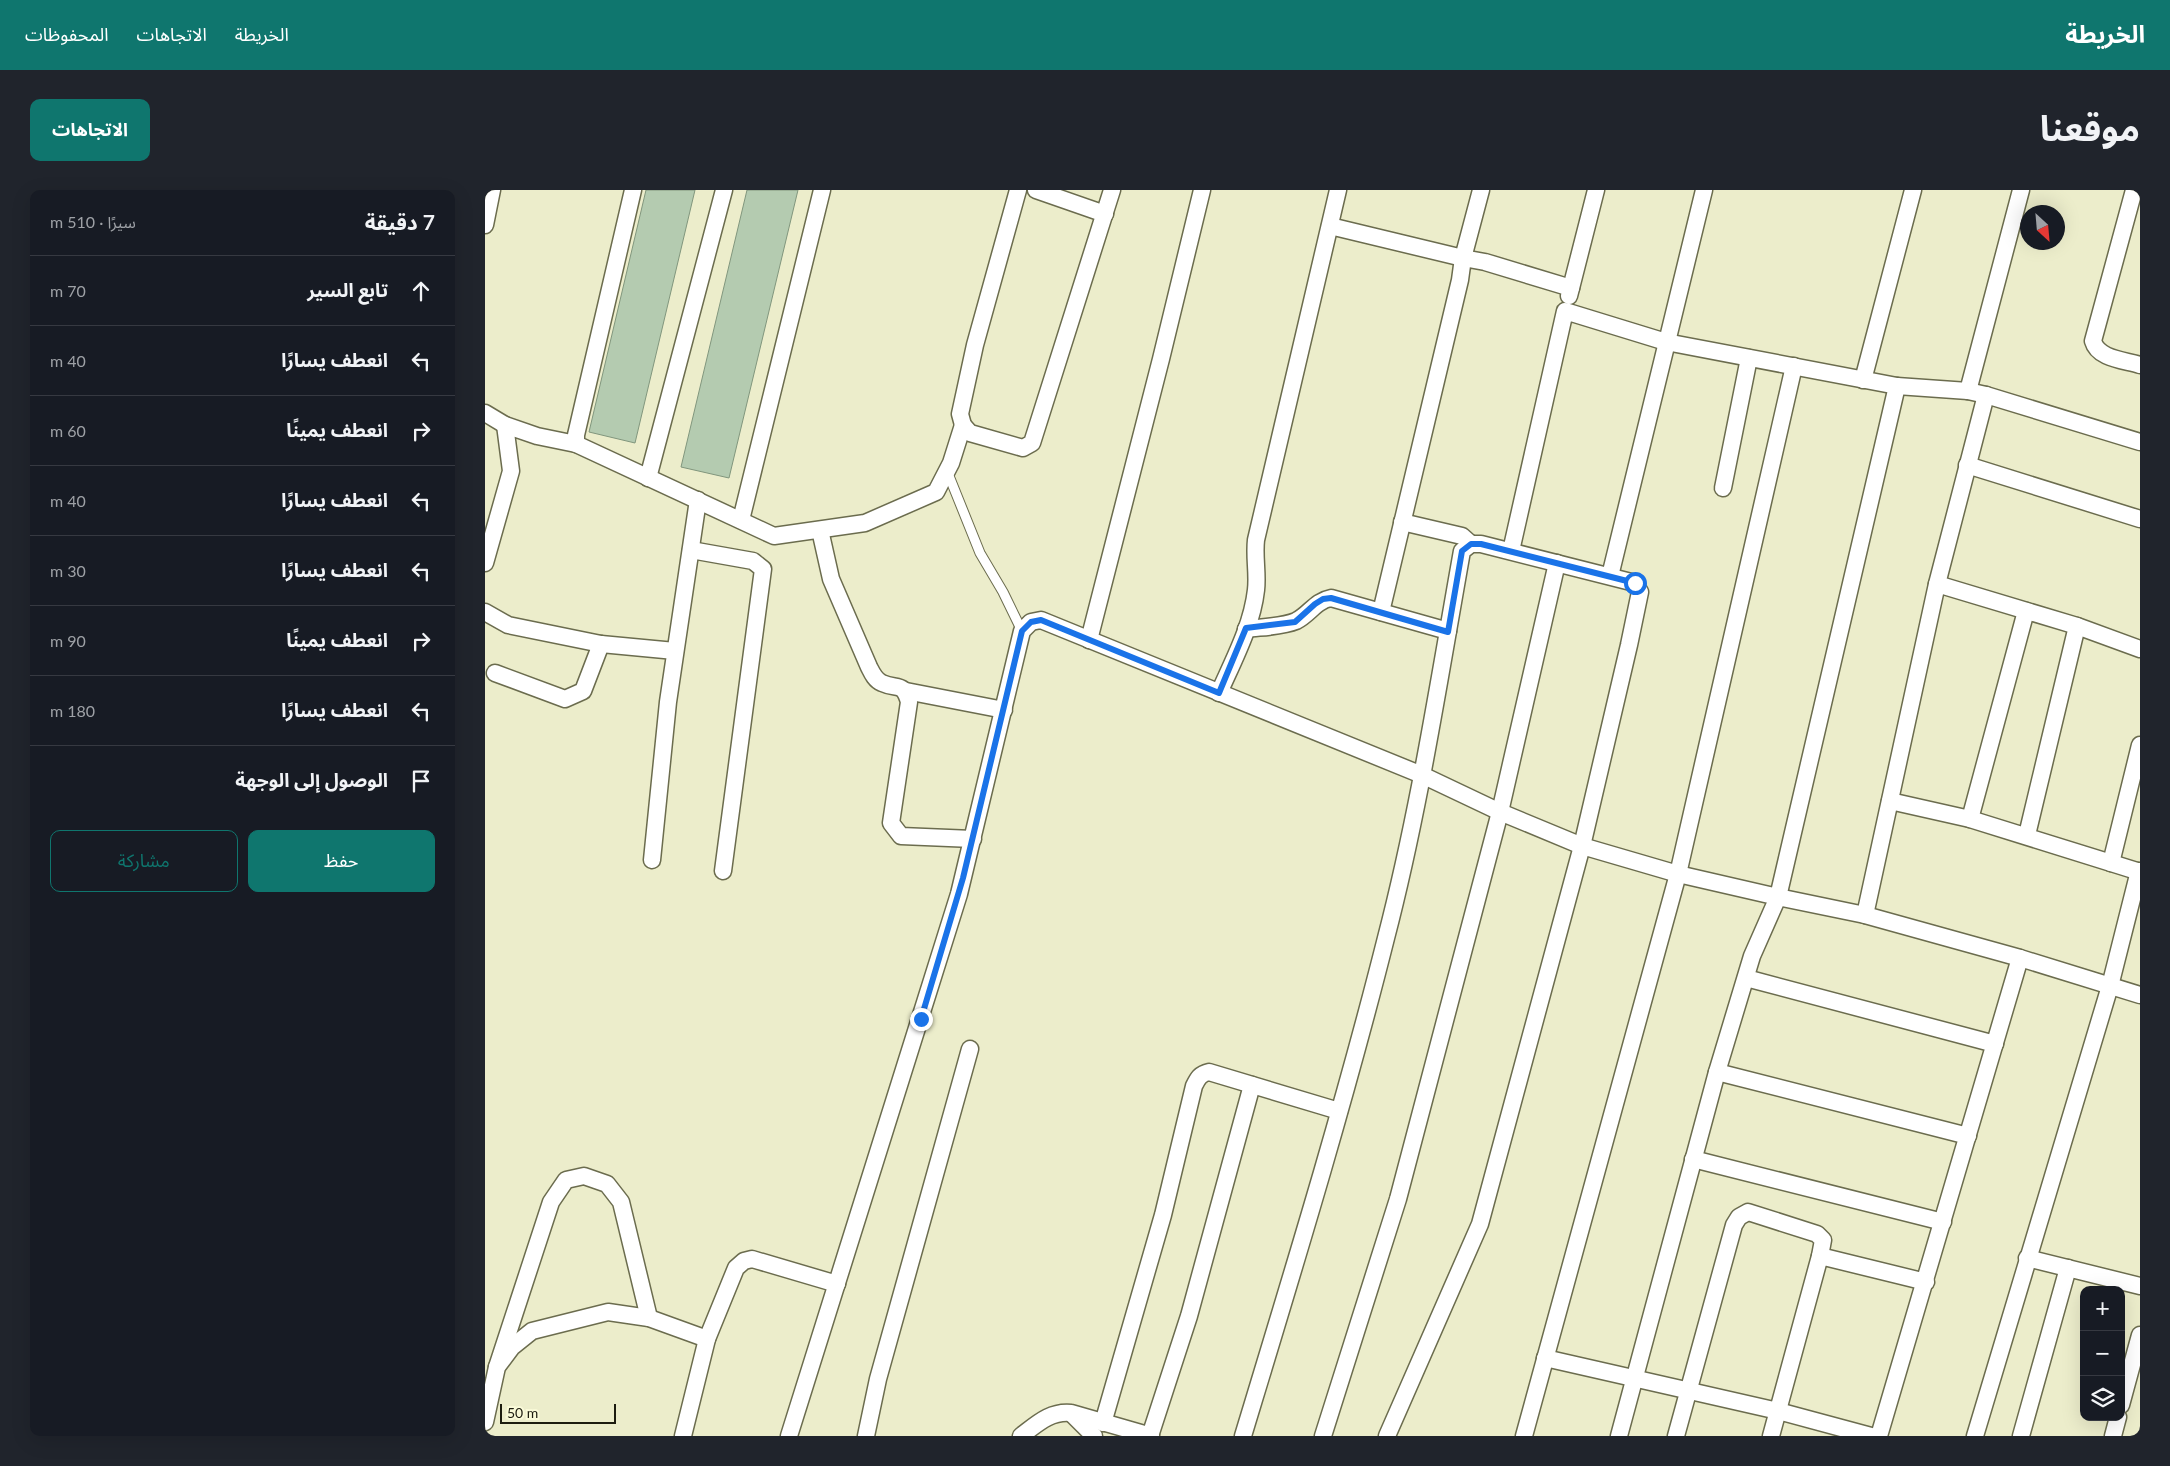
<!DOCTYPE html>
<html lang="ar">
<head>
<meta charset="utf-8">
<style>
	:root { --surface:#171b24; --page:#20242c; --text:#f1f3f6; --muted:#9ea1a6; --line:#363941; --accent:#0f766e }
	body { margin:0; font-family:Lato,"Noto Sans Arabic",sans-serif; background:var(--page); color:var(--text); direction:rtl }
	.controls { position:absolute; right:15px; bottom:15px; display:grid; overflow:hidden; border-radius:10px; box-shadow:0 5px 20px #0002 }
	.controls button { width:45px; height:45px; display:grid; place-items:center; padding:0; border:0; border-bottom:1px solid var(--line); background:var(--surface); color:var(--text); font:25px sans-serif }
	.compass { position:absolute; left:1535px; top:15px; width:45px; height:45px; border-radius:50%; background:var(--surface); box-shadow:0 5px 20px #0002; rotate:154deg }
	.scale { position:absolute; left:15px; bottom:12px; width:116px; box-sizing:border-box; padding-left:5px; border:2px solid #1c1c0f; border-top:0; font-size:14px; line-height:18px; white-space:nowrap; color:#1c1c0f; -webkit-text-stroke:4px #f9fad8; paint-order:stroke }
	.stop { position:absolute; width:15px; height:15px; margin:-11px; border:4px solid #1a73e8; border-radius:50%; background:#fff }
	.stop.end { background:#1a73e8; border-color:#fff; box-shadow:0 1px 5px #0008 }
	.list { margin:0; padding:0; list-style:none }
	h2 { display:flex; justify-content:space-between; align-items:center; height:65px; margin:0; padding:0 20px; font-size:21px }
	h2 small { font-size:16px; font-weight:400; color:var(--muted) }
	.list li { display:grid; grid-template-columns:32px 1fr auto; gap:15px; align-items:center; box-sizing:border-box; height:70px; padding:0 20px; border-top:1px solid var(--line) }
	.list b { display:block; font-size:19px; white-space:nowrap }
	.list em { font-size:16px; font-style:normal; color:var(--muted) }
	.actions { display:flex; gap:10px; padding:15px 20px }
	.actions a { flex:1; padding:11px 0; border:1px solid var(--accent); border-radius:10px; text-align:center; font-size:18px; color:var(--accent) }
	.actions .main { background:var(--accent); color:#fff }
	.icon { flex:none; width:28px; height:28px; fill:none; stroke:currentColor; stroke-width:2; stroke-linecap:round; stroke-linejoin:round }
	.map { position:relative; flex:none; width:1655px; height:1246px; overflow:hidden; direction:ltr; border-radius:10px }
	header { display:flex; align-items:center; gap:30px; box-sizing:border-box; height:70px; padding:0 25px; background:var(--accent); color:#fff }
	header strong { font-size:24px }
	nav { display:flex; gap:28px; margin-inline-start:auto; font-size:18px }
	.intro { display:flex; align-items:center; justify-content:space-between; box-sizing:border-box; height:120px; padding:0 30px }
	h1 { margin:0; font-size:35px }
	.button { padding:12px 22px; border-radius:10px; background:var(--accent); color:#fff; font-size:18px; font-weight:700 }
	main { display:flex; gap:30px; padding:0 30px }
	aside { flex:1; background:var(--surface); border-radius:10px; box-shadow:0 5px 20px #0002 }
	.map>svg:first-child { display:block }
	.building { fill:#b4cbb0; stroke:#81967d }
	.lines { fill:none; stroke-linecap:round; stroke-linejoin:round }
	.service-casing { stroke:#6b6c4e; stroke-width:11 }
	.minor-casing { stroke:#6b6c4e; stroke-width:19 }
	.service { stroke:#fff; stroke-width:9 }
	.minor { stroke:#fff; stroke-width:16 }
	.route { stroke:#1a73e8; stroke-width:6 }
</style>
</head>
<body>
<header>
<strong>الخريطة</strong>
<nav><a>الخريطة</a><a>الاتجاهات</a><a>المحفوظات</a></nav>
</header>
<div class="intro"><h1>موقعنا</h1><a class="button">الاتجاهات</a></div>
<main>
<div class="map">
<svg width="1655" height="1246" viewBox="0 0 1655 1246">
	<rect width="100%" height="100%" fill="#ecedcb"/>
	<g class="building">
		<polygon points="161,0 210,0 150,253 104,242"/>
		<polygon points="262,0 313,0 244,288 196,277"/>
	</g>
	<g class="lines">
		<defs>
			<polyline id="service" points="462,281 495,363 518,402 537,441"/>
			<g id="minor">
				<polyline points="148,0 91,245 91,254 289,346 380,333 451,302 466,273 478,235"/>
				<polyline points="533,0 490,155 475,224 478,235 485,243 538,258 547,253 627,0"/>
				<polyline points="551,0 620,24"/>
				<path d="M 1649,0 L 1608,151 C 1613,169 1639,170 1655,175"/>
				<polyline points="0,35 7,0"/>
				<polyline points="845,36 978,68 996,0"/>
				<polyline points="1084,106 1111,0"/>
				<polyline points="1378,190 1428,0"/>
				<polyline points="1483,201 1536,0"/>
				<polyline points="0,223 20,235"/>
				<polyline points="1482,275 1655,329"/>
				<polyline points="163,288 239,0"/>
				<polyline points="1238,298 1264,168"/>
				<polyline points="256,330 337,0"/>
				<polyline points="917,332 977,346 986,354"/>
				<path d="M 335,340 L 346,389 L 384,477 C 387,483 390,490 397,493 C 412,500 418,491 424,512 L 406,633 L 416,646 L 488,649"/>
				<polyline points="206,360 268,371 278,379 238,681"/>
				<polyline points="1026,361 1080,121 1181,152 1412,196 1483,201 1501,205 1655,252"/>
				<polyline points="0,373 26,281 20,235 52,246 91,254"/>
				<polyline points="1125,386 1219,0"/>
				<polyline points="1452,394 1592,436 1655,459"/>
				<polyline points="0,422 23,435 116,454 190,461"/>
				<polyline points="896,422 975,90 978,68 1000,72 1086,98"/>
				<path d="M 761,439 C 776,437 797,437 811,431 C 825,424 830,411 846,408 L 963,441"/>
				<polyline points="604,450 676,169 717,0"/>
				<polyline points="10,483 80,509 98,501 116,454"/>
				<polyline points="421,501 519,520"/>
				<path d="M 734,503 C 748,471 767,436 771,400 C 773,384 769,367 771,350 L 853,0"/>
				<polyline points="1405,611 1485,629 1655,682"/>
				<polyline points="1485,629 1541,421"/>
				<polyline points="1542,645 1592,436"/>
				<polyline points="167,670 183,512 213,310"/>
				<polyline points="1626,673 1655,555"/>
				<polyline points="1380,725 1452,394 1501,205"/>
				<polyline points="1261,788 1510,854"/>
				<polyline points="1232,882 1483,946"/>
				<polyline points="1208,969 1458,1032"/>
				<polyline points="1542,1068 1655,1096"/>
				<polyline points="1060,1168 1293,1221 1386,1246"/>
				<polyline points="12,1177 66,1012 81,990 99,986 122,994 136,1012 164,1128"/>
				<polyline points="1636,1215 1655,1145"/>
				<polyline points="588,1225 609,1246"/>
				<polyline points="0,1232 12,1177 27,1157 47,1141 123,1122 164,1128 222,1149"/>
				<path d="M 618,1233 L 678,1025 L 709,896 C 713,888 715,884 724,882 L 854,921"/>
				<polyline points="198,1246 222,1149 251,1078 259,1071 267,1069 352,1094"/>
				<polyline points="304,1246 474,704 537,441 546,432 556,430 937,585 1015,622 1097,656 1193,684 1293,707 1380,725 1535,768 1655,805"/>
				<polyline points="381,1246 393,1189 485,859"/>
				<path d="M 536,1246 C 552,1234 565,1221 586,1223 L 666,1246"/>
				<polyline points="665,1246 704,1126 767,895"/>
				<path d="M 758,1246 C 808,1081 859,915 901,748 C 934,621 954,490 977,361 L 986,354 L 996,354 L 1150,393 L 1155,402 L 1144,455 L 1097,656 L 995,1034 L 902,1246"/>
				<polyline points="838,1246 913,1009 1015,622 1072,373"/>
				<polyline points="1039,1246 1193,684 1309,176"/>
				<polyline points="1134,1246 1232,882 1267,766 1293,707 1412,196"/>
				<polyline points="1191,1246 1249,1035 1254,1027 1263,1022 1332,1044 1338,1050 1335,1066"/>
				<polyline points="1286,1246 1335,1066 1441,1092"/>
				<polyline points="1394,1246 1535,768"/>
				<polyline points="1490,1246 1625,796 1654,681"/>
				<polyline points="1536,1246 1583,1078"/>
				<polyline points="1628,1246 1633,1227"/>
			</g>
		</defs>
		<use href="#service" class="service-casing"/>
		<use href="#minor" class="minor-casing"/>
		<use href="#service" class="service"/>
		<use href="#minor" class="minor"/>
	</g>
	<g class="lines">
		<polyline class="route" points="436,829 478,688 537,441 546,432 556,430 734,503 761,438 810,432 830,414 838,409 846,408 963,442 977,361 986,354 996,354 1150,393"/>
	</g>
</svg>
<div class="controls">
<button>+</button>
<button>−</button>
<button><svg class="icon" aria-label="layers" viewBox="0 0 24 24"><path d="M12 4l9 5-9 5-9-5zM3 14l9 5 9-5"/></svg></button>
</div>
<svg class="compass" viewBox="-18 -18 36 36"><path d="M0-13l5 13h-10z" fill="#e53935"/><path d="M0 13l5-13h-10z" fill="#9ea1a6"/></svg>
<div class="scale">50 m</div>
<div class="stop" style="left:1150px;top:393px"></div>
<div class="stop end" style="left:436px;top:829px"></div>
</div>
<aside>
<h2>7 دقيقة<small>سيرًا · 510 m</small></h2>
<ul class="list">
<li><svg class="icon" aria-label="ahead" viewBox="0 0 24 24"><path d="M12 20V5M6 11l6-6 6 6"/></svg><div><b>تابع السير</b></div><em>70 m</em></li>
<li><svg class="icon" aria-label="left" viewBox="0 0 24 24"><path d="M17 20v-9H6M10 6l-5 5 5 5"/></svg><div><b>انعطف يسارًا</b></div><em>40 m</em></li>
<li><svg class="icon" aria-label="right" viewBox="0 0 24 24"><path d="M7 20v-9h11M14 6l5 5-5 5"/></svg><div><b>انعطف يمينًا</b></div><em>60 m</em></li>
<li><svg class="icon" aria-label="left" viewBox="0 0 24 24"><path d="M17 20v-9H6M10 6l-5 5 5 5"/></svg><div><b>انعطف يسارًا</b></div><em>40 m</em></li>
<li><svg class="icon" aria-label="left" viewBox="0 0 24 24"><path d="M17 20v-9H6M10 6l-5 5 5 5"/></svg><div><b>انعطف يسارًا</b></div><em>30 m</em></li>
<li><svg class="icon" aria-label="right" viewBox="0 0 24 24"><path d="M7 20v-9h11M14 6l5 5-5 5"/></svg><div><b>انعطف يمينًا</b></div><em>90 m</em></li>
<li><svg class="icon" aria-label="left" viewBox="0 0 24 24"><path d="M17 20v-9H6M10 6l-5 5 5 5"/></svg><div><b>انعطف يسارًا</b></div><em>180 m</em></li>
<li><svg class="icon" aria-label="arrive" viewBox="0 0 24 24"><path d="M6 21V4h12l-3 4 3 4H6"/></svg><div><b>الوصول إلى الوجهة</b></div></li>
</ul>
<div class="actions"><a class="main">حفظ</a><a>مشاركة</a></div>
</aside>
</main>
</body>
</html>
